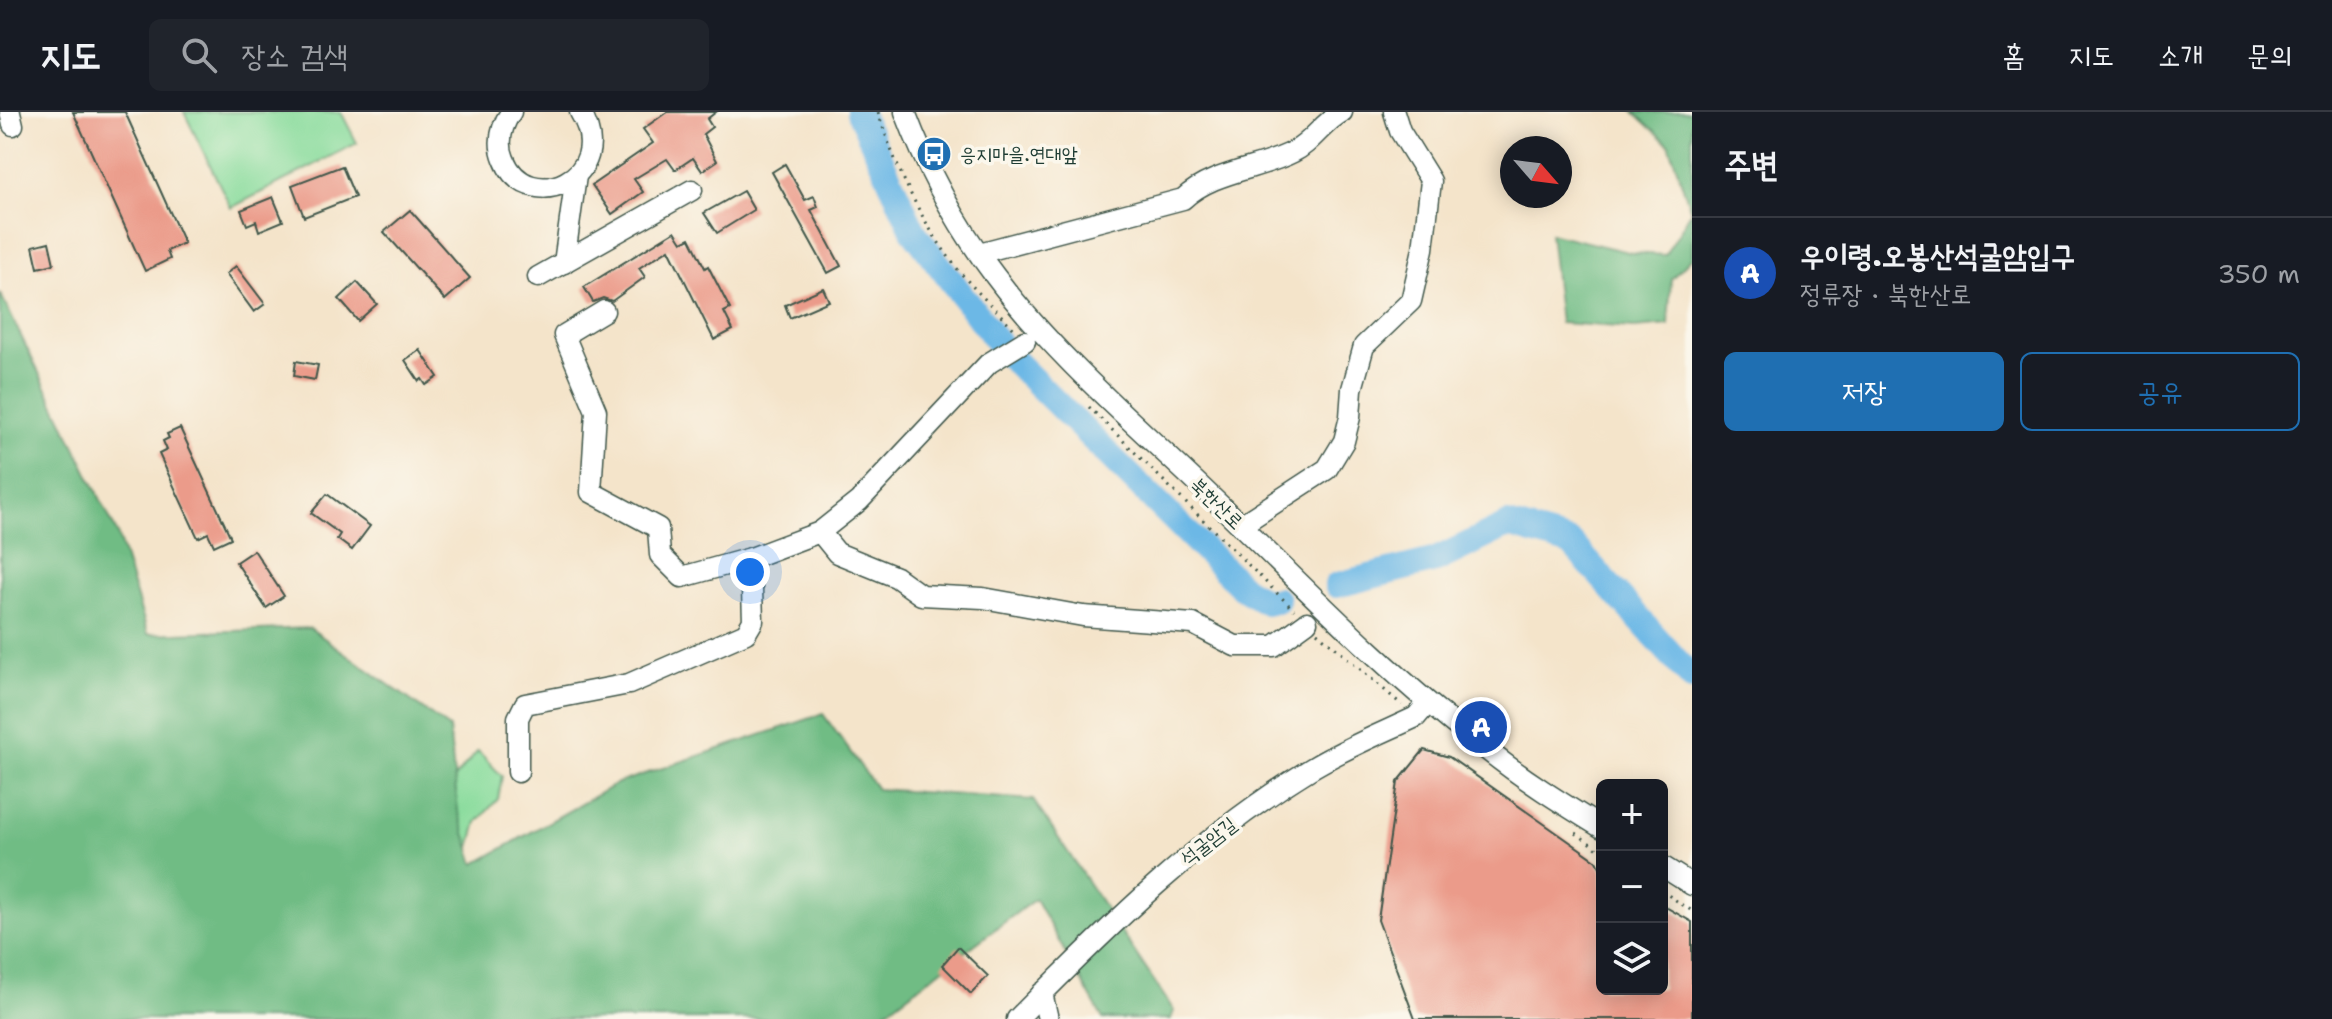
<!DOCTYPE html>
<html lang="ko">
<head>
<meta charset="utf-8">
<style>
	:root { --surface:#171b24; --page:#20242c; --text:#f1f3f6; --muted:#9ea1a6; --line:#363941; --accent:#1f6fb2 }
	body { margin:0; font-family:"Shantell Sans","Poor Story",sans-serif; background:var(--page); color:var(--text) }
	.controls { position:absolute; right:24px; bottom:24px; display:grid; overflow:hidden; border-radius:12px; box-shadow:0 4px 20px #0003 }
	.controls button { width:72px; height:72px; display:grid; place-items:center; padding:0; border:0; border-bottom:2px solid var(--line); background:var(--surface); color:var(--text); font:40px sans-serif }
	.compass { position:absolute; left:1500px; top:24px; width:72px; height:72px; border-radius:50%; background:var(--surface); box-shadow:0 4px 20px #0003; rotate:118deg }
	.you { position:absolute; left:750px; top:460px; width:28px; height:28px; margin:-20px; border:6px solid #fff; border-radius:50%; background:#1a73e8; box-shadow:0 0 0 12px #1a73e833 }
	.badge { display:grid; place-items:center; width:52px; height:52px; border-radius:50%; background:var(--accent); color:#fff; font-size:26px; font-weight:700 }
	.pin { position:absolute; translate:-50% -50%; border:4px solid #fff; box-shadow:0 2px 8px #0006 }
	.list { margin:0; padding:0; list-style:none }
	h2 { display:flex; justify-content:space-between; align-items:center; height:104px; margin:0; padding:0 32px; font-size:34px }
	h2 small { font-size:26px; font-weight:400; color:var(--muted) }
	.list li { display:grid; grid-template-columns:52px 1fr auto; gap:24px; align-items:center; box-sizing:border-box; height:112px; padding:0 32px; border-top:2px solid var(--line) }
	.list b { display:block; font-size:30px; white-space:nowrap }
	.list p { margin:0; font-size:26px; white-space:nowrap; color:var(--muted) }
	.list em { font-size:26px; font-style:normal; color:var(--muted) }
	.actions { display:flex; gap:16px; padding:24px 32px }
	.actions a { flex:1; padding:18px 0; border:2px solid var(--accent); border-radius:12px; text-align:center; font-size:28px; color:var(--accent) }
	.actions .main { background:var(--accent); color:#fff }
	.icon { flex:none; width:44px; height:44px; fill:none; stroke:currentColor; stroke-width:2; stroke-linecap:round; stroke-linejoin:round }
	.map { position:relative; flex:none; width:1692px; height:907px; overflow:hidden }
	header { display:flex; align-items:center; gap:48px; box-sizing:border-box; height:112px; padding:0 40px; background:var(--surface); border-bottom:2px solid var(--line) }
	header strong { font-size:38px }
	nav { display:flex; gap:44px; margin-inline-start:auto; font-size:28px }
	.search { width:560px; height:72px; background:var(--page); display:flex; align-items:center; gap:20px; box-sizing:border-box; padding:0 28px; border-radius:12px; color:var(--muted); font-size:30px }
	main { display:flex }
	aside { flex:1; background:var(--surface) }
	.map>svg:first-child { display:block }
	.green { fill:#8adc9d; stroke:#548c68; stroke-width:2 }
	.forest { fill:#6fbc84; stroke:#477c5c; stroke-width:2 }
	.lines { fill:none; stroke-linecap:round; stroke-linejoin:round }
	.river { stroke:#6cb8e6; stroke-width:26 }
	.building { fill:#eb9b8a }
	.minor-casing { stroke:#3f564a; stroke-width:23 }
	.path { stroke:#3f564a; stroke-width:3; stroke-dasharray:2 6; stroke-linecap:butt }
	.minor { stroke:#fff; stroke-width:20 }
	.labels { text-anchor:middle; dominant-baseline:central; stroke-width:7; stroke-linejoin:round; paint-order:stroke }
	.poi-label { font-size:20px; fill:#1f3d34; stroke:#fbf7ec; text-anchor:start }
	.street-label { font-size:20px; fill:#1f3d34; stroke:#fbf7ec }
</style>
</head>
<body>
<header>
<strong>지도</strong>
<div class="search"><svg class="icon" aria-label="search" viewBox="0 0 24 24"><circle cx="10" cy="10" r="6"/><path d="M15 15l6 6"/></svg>장소 검색</div>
<nav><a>홈</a><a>지도</a><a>소개</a><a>문의</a></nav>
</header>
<main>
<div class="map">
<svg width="1692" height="907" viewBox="0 0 1692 907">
	<rect width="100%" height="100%" fill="#fbf7ec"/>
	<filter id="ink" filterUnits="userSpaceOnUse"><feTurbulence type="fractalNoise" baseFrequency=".0125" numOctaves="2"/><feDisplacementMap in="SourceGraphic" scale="16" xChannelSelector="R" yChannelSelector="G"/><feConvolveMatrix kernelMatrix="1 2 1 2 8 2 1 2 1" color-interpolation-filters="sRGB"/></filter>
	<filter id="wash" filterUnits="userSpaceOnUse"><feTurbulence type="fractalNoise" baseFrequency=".006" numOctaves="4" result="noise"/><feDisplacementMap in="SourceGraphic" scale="32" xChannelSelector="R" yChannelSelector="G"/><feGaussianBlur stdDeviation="1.8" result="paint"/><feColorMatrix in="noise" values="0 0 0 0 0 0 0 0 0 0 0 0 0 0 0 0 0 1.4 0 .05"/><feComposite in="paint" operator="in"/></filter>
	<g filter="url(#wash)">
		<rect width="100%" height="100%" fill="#f4e4ca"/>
		<g class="green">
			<polygon points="184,0 341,0 357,31 231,96"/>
			<polygon points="478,639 502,664 498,687 477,710 463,761 447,674"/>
		</g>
		<g class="forest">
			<polygon points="1634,0 1692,0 1692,145 1671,167 1668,213 1634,216 1560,211 1550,121 1632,141 1665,143 1691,100 1669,32"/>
			<polygon points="0,181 117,421 148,522 310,516 449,616 458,699 475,752 618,671 823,602 877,677 1033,688 1174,899 1171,907 1103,907 1035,787 876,907 0,907"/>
		</g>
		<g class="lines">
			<g class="river">
				<polyline points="859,0 914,120 1006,241 1243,476 1266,490 1277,488"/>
				<polyline points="1337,473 1436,448 1508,413 1571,431 1692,566"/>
			</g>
		</g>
		<g id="blocks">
			<g class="building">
				<polygon points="73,0 125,0 184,131 167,139 170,147 145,159"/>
				<polygon points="667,0 716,0 707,7 712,15 703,22 717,49 702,59 693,46 675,58 667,47 634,67 643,80 612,102 592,73 653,31 643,17"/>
				<polygon points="785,52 805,88 814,84 818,95 811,98 841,154 828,161 772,60"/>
				<polygon points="342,54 355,85 304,105 292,73"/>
				<polygon points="743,79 754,98 717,121 704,101"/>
				<polygon points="273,85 283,109 259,119 256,109 247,113 241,98"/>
				<polygon points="410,98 470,166 445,188 384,120"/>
				<polygon points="675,119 682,130 690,126 705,156 708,154 730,197 724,200 733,218 714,228 669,137 639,156 645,165 612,189 603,186 593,190 584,175"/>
				<polygon points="49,130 54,152 38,156 33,134"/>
				<polygon points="236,154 265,192 254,200 226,162"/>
				<polygon points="357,170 377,192 358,209 339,187"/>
				<polygon points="823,176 829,189 790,206 785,193"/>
				<polygon points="420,238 438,265 426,273 422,267 419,269 405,248"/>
				<polygon points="296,249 318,253 315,268 294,264"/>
				<polygon points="180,316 231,426 214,434 208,421 198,426 159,342 167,338 163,329 169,326 167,322"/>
				<polygon points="327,382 370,414 352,438 337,427 340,422 311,401"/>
				<polygon points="254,438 284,484 266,496 236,450"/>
				<polygon points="1424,638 1449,645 1597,749 1602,759 1602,877 1662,877 1662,793 1692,810 1692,907 1415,907 1378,808 1398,670"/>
				<polygon points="958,835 988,864 971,882 942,853"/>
			</g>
		</g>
	</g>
	<g filter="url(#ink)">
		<use href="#blocks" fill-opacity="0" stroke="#3f564a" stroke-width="2"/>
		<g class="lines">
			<defs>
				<g id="minor">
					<polyline points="10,0 13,13"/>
					<path d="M 511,0 C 501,15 497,30 504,47 C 527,106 620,65 580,0"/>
					<path d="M 905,0 C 927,58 957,114 995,164 C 1057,247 1145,320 1220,393 C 1306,477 1390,564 1487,638 C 1523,667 1563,692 1602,716"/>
					<path d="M 979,141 L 1183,87 C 1213,59 1258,58 1293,40 C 1312,31 1323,10 1342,0"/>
					<polyline points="564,151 576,64"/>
					<polyline points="538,165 692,78"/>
					<polyline points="604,199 564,223 596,299 591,380 658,416 660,443 682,465 751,446"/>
					<polyline points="1025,229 989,251 859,389 820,420 837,441 896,465 921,483 983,486 1083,504 1193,512 1235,534 1274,534 1307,510"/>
					<polyline points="1241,413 1327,357 1344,329 1350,305 1352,277 1364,234 1411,189 1423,137 1431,69 1400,19 1394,0"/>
					<polyline points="518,660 518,606 525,592 629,572 746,521 753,509 751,446 820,420"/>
					<polyline points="1662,754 1692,773"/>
					<polyline points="1042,881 1048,907"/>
					<path d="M 1017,907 C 1109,814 1200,724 1312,656 C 1345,636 1382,621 1416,605 L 1428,591"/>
				</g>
			</defs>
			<use href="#minor" class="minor-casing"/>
			<g class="path">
				<path d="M 878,0 C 894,51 917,101 948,144 C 966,171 993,194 1015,218"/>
				<polyline points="1089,295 1294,498"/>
				<polyline points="1317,520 1402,593"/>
				<polyline points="1576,721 1602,740"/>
				<polyline points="1662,779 1692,799"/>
			</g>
			<use href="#minor" class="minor"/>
		</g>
	</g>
	<defs>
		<symbol id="bus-disc" viewBox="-11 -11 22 22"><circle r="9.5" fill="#1f6fb2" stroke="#fbf7ec"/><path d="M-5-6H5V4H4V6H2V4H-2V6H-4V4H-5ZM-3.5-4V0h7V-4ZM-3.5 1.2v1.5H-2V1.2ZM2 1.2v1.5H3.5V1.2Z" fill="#fff"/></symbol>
	</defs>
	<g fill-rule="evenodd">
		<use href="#bus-disc" x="914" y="22" width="40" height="40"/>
	</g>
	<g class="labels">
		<g class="poi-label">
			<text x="960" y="42">응지마을.연대앞</text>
		</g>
		<g class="street-label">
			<text transform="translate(1217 391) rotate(44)">북한산로</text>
			<text transform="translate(1208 729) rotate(-38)">석굴암길</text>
		</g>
	</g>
</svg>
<div class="controls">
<button>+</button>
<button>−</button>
<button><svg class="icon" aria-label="layers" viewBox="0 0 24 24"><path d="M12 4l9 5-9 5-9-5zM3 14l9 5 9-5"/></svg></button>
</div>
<svg class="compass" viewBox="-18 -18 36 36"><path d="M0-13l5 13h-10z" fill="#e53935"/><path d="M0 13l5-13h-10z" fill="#9ea1a6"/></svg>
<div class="you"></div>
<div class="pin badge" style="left:1481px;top:615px;background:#1a4fb4">A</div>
</div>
<aside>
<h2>주변<small></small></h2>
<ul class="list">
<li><span class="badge" style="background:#1a4fb4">A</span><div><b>우이령.오봉산석굴암입구</b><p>정류장 · 북한산로</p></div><em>350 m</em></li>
</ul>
<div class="actions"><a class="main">저장</a><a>공유</a></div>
</aside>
</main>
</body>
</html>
